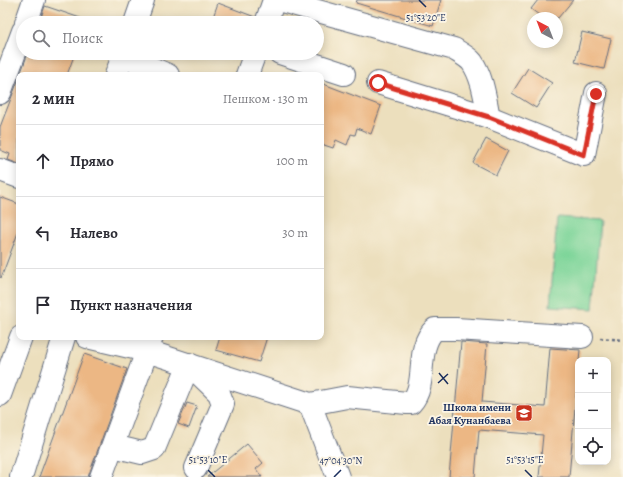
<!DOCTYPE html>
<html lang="ru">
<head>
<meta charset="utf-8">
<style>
	:root { --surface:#fff; --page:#f2f2f3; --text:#2b2b33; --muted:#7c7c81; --line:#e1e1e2 }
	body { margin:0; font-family:Alegreya,serif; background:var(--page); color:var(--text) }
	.controls { position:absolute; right:12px; bottom:12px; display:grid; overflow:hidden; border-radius:8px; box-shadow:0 2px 10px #0003 }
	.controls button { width:36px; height:36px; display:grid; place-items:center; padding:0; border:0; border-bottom:1px solid var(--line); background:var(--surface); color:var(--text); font:20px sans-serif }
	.compass { position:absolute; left:527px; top:12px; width:36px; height:36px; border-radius:50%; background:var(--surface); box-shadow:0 2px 10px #0003; rotate:318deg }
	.stop { position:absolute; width:12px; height:12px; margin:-9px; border:3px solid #d93025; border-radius:50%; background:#fff }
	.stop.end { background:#d93025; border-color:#fff; box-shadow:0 1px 4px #0008 }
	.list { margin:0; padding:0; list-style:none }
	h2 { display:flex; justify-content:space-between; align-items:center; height:52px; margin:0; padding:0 16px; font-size:17px }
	h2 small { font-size:13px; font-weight:400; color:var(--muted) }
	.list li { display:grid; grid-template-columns:26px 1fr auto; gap:12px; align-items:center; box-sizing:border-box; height:72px; padding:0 16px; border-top:1px solid var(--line) }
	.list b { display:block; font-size:15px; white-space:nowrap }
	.list em { font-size:13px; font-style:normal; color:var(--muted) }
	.icon { flex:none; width:22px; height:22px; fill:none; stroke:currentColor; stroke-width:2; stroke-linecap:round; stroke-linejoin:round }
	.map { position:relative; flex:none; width:623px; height:477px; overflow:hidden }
	.search { position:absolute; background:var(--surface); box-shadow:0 2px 10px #0003; left:16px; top:16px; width:308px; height:44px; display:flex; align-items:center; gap:10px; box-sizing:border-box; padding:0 14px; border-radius:22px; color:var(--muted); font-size:15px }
	.panel { position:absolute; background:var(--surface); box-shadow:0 2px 10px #0003; left:16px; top:72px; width:308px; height:268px; border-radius:8px }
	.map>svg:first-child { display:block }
	.green { fill:#7ed59a; stroke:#4c827c }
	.building { fill:#ecb784 }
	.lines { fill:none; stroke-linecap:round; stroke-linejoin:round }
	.minor-casing { stroke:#646d7f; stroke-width:24 }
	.major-casing { stroke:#646d7f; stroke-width:24 }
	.path { stroke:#646d7f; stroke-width:2.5; stroke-dasharray:3 3; stroke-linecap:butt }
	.minor { stroke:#fff; stroke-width:22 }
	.major { stroke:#fff; stroke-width:22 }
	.route { stroke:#d93025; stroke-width:5 }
	.ticks { fill:none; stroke:#1b2f5e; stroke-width:1.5 }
	.labels { text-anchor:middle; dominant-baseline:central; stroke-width:3.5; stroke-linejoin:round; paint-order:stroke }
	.poi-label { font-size:11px; font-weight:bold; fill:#1b2f5e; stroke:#fcf5e5; text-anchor:end }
	.ticks-label { font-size:10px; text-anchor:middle; fill:#1b2f5e; stroke:#fcf5e5; stroke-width:3.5; stroke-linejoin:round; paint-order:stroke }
</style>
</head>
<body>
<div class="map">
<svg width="623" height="477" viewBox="0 0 623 477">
	<rect width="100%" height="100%" fill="#fcf5e5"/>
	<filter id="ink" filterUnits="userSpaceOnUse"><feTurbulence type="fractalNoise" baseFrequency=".025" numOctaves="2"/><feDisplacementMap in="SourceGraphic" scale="8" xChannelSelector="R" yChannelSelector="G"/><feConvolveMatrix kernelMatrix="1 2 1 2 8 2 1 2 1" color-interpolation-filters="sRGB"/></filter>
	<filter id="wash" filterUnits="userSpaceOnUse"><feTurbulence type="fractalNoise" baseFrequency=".012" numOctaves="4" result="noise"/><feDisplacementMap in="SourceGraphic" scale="16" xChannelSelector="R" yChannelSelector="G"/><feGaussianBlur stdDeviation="0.9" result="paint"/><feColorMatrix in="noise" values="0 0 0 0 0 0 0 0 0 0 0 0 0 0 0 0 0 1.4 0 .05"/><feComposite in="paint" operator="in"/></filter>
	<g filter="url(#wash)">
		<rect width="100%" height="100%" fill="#ecdfbd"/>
		<polygon class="green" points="557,218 600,221 593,309 550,306"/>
		<g id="blocks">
			<g class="building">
				<polygon points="357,0 441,0 433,26 356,3"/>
				<polygon points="538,0 573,0 558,18 543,18 531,9"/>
				<polygon points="218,3 255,17 254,23 211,23"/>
				<polygon points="45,6 89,21 88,23 39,23"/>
				<polygon points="582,32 611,39 604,69 575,62"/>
				<polygon points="28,53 75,53 67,75 20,75"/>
				<polygon points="528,68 552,83 536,108 512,93"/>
				<polygon points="19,78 19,164 8,160 10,154 0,150 0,127"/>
				<polygon points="321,83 381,106 371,134 357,128 355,135 351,134 347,145 336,140 333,148 321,144"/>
				<polygon points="486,139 508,151 496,175 473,163"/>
				<polygon points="0,197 19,204 19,230 1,278 0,277"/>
				<polygon points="220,337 267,337 259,362 216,350"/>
				<polygon points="461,342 487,344 482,402 545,407 550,348 580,350 569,477 539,477 543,435 479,430 475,477 449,477"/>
				<polygon points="84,354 127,369 92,466 88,477 39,477"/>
				<polygon points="187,403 197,406 189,428 178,424"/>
				<polygon points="247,444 263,463 256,469 262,477 207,477"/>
			</g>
		</g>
	</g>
	<g filter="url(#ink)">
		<use href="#blocks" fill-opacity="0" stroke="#646d7f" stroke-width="1"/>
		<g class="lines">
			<defs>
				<g id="minor">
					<path d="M 278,0 L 454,49 C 460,53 468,57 472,62 C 483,78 485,99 489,117 L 584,155 L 596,93"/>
					<polyline points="26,23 34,0"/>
					<polyline points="266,23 274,0"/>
					<polyline points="280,53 344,74"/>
					<polyline points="123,56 168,75"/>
					<polyline points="247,75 255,53"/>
					<polyline points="378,83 489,117"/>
					<polyline points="0,93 23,31"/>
					<polyline points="0,170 19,177"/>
					<polyline points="87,337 147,351 152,337"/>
					<polyline points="310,404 338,477"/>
					<polyline points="113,446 142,453 154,449 189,364 219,393 223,404 196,468"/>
					<polyline points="21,477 64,337"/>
					<path d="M 101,477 L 147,351 L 310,404 L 347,397 L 407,403 L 411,403 C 429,383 414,349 435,329 L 456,329 L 582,337"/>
				</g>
				<g id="major">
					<polyline points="135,23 143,0"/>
					<polyline points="116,75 124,53"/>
					<polyline points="0,395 21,337"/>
				</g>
			</defs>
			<use href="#minor" class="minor-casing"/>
			<use href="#major" class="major-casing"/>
			<polyline class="path" points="600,338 623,340"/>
			<use href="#minor" class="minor"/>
			<use href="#major" class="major"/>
		</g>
	</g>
	<g class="lines" filter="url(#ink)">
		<polyline class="route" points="378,83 489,117 584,155 596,94"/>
	</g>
	<path class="ticks" d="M 419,0 L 426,7M 439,373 L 448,384M 438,383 L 448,374M 208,470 L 215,477M 525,470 L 532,477M 334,477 L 341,470"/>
	<defs>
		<symbol id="school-square" viewBox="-11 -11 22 22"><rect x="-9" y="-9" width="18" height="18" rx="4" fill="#c8321e" stroke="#fcf5e5"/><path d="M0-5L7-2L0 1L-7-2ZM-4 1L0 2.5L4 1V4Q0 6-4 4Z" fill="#fff"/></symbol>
	</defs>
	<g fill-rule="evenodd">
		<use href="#school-square" x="514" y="403" width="20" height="20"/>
	</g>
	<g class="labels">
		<g class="poi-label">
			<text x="511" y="407">Школа имени<tspan x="511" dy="13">Абая Кунанбаева</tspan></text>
		</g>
	</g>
	<g class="ticks-label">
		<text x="426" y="21">51°53'20"E</text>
		<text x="208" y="463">51°53'10"E</text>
		<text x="525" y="463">51°53'15"E</text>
		<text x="341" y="464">47°04'30"N</text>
	</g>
</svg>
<div class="controls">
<button>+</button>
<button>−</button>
<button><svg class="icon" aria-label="locate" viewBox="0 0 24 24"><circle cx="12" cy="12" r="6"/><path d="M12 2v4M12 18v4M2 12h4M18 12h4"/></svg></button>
</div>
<svg class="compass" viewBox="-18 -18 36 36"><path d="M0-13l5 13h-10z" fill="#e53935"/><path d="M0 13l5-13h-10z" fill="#7c7c81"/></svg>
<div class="stop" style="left:378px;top:83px"></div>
<div class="stop end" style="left:596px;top:94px"></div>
<div class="search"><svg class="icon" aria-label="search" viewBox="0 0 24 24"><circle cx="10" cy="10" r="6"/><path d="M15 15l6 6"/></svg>Поиск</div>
<section class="panel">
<h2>2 мин<small>Пешком · 130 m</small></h2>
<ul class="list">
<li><svg class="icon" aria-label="ahead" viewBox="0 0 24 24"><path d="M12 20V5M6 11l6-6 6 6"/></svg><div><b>Прямо</b></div><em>100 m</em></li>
<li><svg class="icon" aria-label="left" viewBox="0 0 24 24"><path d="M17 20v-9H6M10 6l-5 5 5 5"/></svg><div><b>Налево</b></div><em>30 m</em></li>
<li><svg class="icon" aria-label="arrive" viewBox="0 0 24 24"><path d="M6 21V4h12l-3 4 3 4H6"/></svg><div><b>Пункт назначения</b></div></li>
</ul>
</section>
</div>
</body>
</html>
